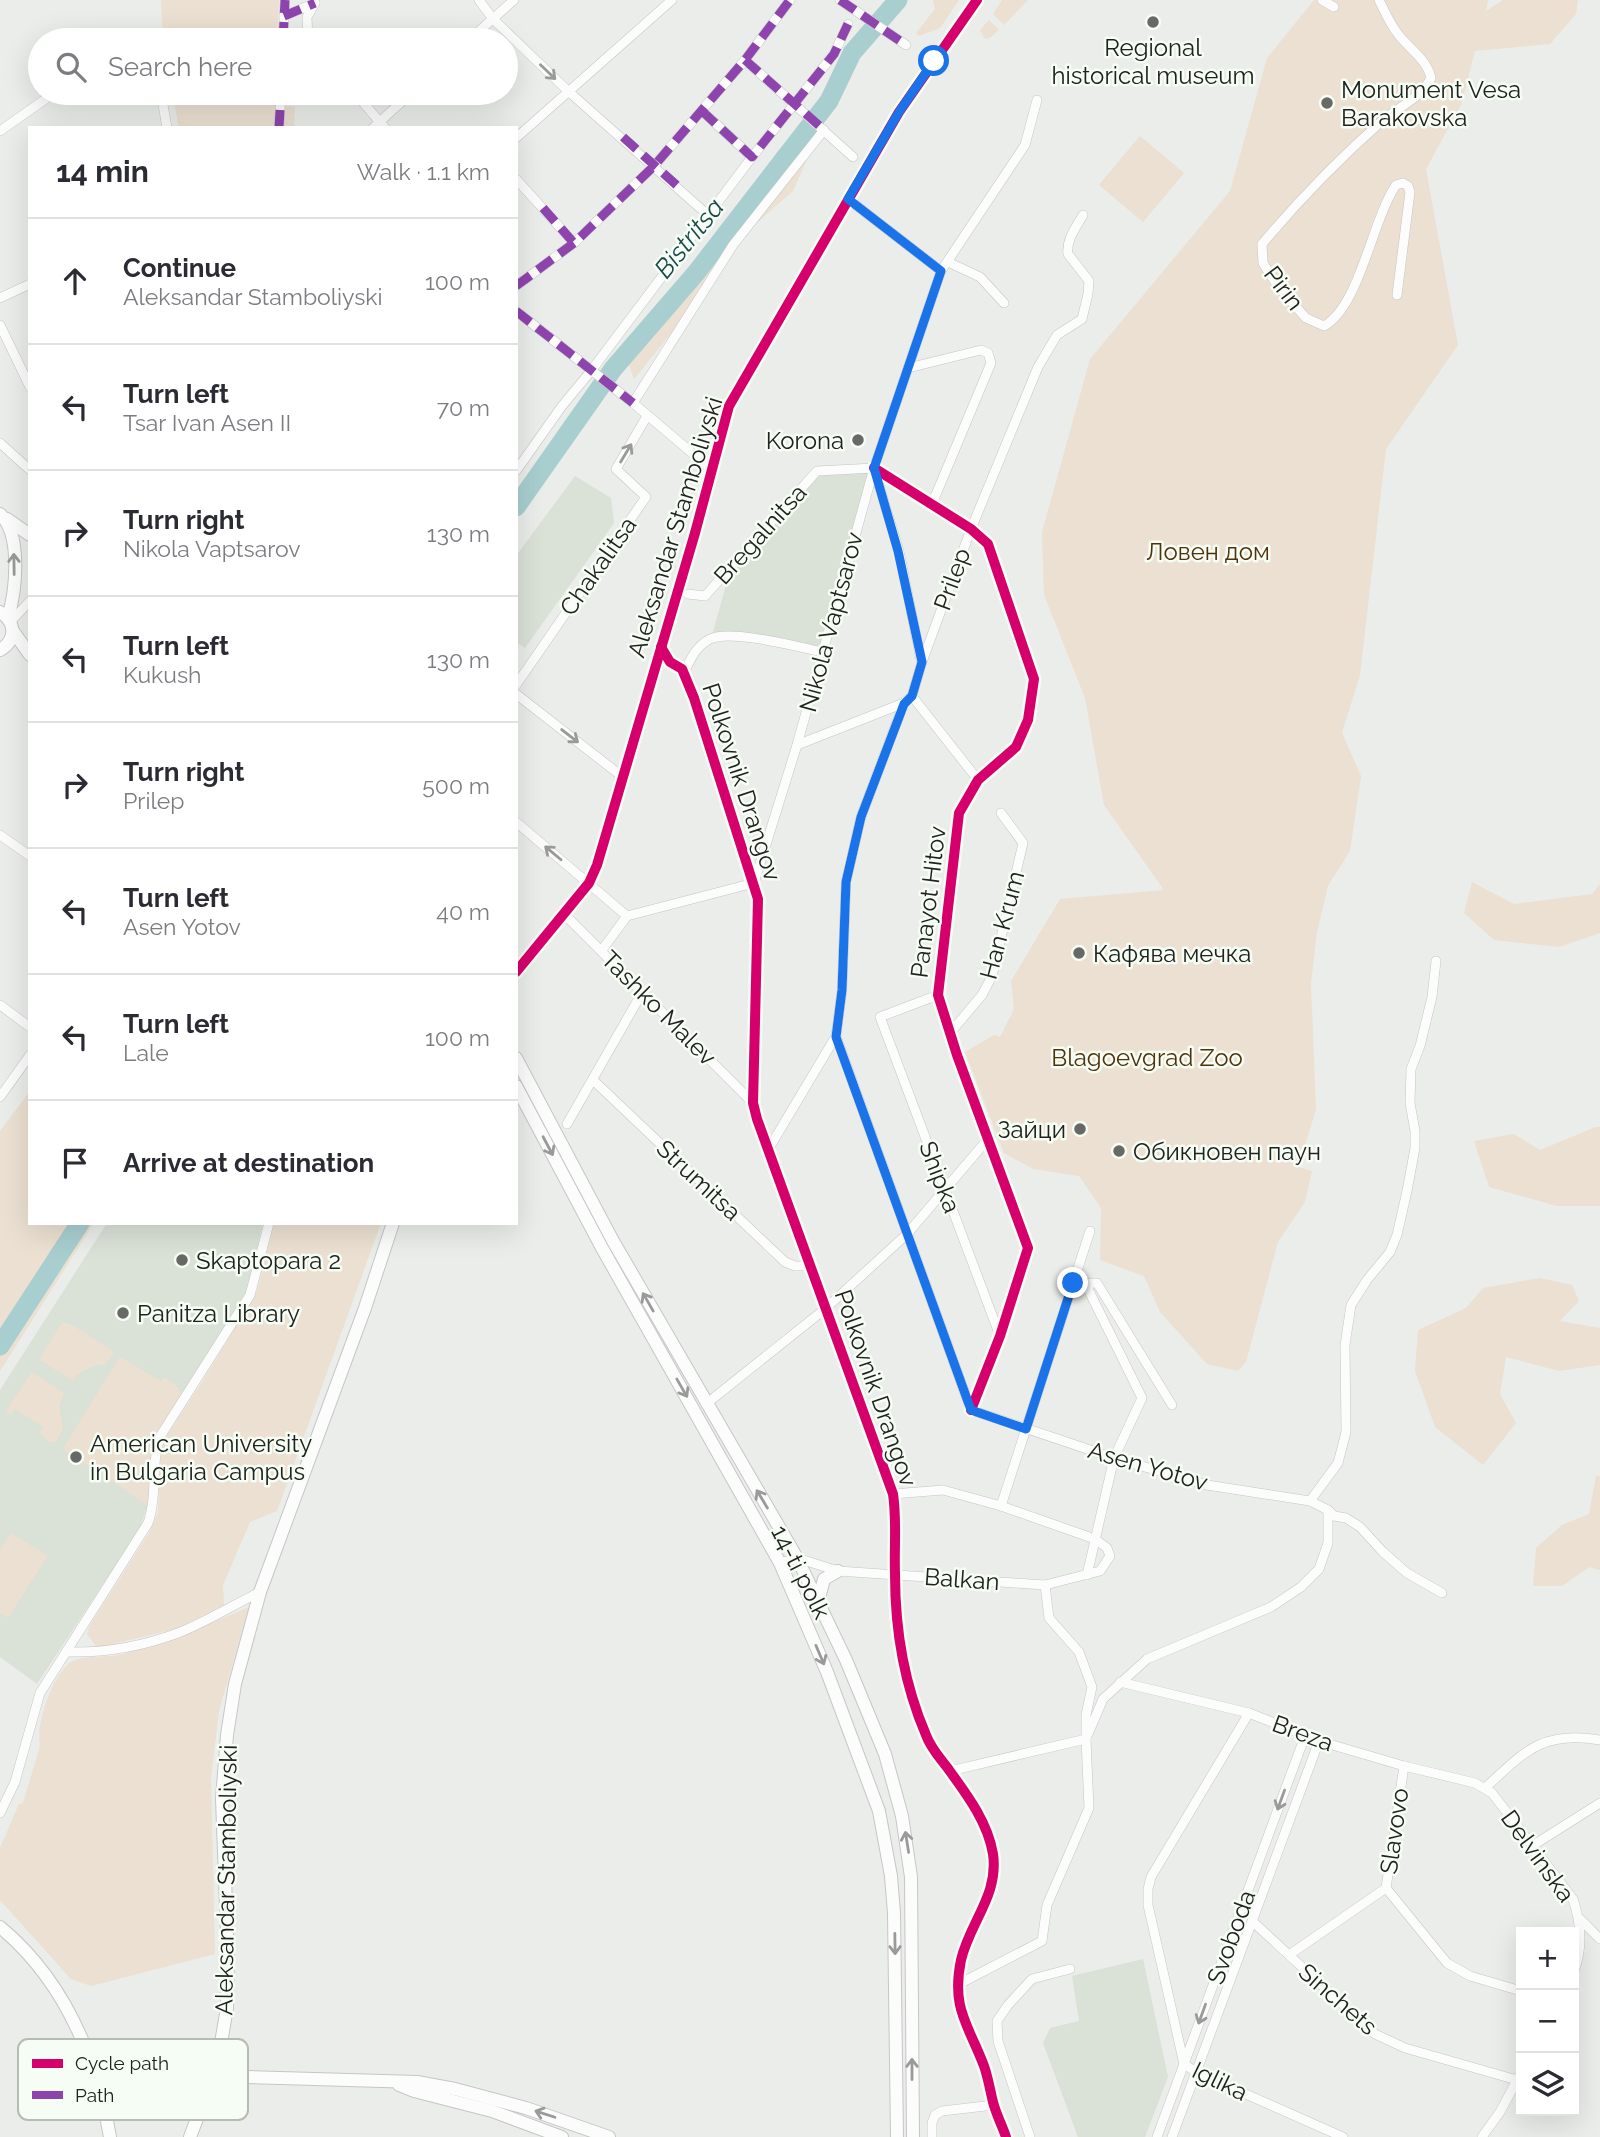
<!DOCTYPE html>
<html lang="en">
<head>
<meta charset="utf-8">
<style>
	:root { --surface:#fff; --page:#f2f2f3; --text:#2b2b33; --muted:#7c7c81; --line:#e1e1e2 }
	body { margin:0; font-family:Raleway,sans-serif; background:var(--page); color:var(--text) }
	.controls { position:absolute; right:21px; bottom:21px; display:grid; overflow:hidden; border-radius:0px; box-shadow:0 7px 28px #0002 }
	.controls button { width:63px; height:63px; display:grid; place-items:center; padding:0; border:0; border-bottom:2px solid var(--line); background:var(--surface); color:var(--text); font:35px sans-serif }
	.stop { position:absolute; width:21px; height:21px; margin:-16px; border:5px solid #1a73e8; border-radius:50%; background:#fff }
	.stop.end { background:#1a73e8; border-color:#fff; box-shadow:0 2px 7px #0008 }
	.list { margin:0; padding:0; list-style:none }
	h2 { display:flex; justify-content:space-between; align-items:center; height:91px; margin:0; padding:0 28px; font-size:30px }
	h2 small { font-size:23px; font-weight:400; color:var(--muted) }
	.list li { display:grid; grid-template-columns:46px 1fr auto; gap:21px; align-items:center; box-sizing:border-box; height:126px; padding:0 28px; border-top:2px solid var(--line) }
	.list b { display:block; font-size:26px; white-space:nowrap }
	.list p { margin:0; font-size:23px; white-space:nowrap; color:var(--muted) }
	.list em { font-size:23px; font-style:normal; color:var(--muted) }
	.icon { flex:none; width:38px; height:38px; fill:none; stroke:currentColor; stroke-width:2; stroke-linecap:round; stroke-linejoin:round }
	.map { position:relative; flex:none; width:1600px; height:2137px; overflow:hidden }
	.search { position:absolute; background:var(--surface); box-shadow:0 7px 28px #0002; left:28px; top:28px; width:490px; height:77px; display:flex; align-items:center; gap:18px; box-sizing:border-box; padding:0 24px; border-radius:38px; color:var(--muted); font-size:26px }
	.panel { position:absolute; background:var(--surface); box-shadow:0 7px 28px #0002; left:28px; top:126px; width:490px; height:1099px; border-radius:0px }
	.map>svg:first-child { display:block }
	.built { fill:#dae1d7 }
	.green { fill:#ebe0d1 }
	.lines { fill:none; stroke-linecap:round; stroke-linejoin:round }
	.river { stroke:#a9ced0; stroke-width:19 }
	.street-casing { stroke:#c5c7c4; stroke-width:10 }
	.secondary-casing { stroke:#c5c7c4; stroke-width:14 }
	.street { stroke:#fcfcfc; stroke-width:9 }
	.secondary { stroke:#fcfcfc; stroke-width:12 }
	.quiet { stroke:#8e44ad; stroke-width:9; stroke-dasharray:18 9; stroke-linecap:butt }
	.cycleway-casing { stroke:#f6fdf4; stroke-width:15 }
	.cycleway { stroke:#d6006c; stroke-width:10 }
	.oneway { stroke:#999a99 }
	.route { stroke:#1a73e8; stroke-width:9 }
	.poi-dot { fill:#676966; stroke:#f6fdf4; stroke-width:2.5 }
	.labels { text-anchor:middle; dominant-baseline:central; stroke-width:5; stroke-linejoin:round; paint-order:stroke }
	.poi-label { font-size:24px; fill:#20221f; stroke:#f6fdf4; text-anchor:start }
	.street-label { font-size:24px; fill:#20221f; stroke:#f6fdf4 }
	.park-label { font-size:24px; fill:#50320a; stroke:#f6fdf4 }
	.water-label { font-size:26px; font-style:italic; fill:#19484d; stroke:#f6fdf4 }
	.key { fill:#f6fdf4; stroke:#b6bbb4; stroke-width:2 }
	.key-label { font-size:19px; fill:#20221f }
</style>
</head>
<body>
<div class="map">
<svg width="1600" height="2137" viewBox="0 0 1600 2137">
	<rect width="100%" height="100%" fill="#eaede9"/>
	<g class="built">
		<polygon points="874,468 823,652 732,635 711,639 731,567 816,472"/>
		<polygon points="575,476 611,498 614,523 525,648 516,642 516,556"/>
		<polygon points="107,1223 263,1223 246,1295 155,1439 150,1464 148,1505 139,1530 37,1684 0,1657 0,1390"/>
		<polygon points="1143,1959 1168,2077 1145,2137 1078,2137 1043,2043 1050,2028 1079,2021 1072,1976"/>
	</g>
	<g class="green">
		<polygon points="161,0 279,0 277,40 163,40"/>
		<polygon points="933,0 959,0 940,28 919,36 916,33 935,9"/>
		<polygon points="1002,0 1028,0 1004,25 993,14"/>
		<polygon points="1314,0 1488,0 1486,11 1503,0 1578,0 1576,14 1550,44 1475,51 1461,105 1426,169 1458,345 1386,449 1360,675 1342,733 1361,776 1350,851 1328,886 1317,932 1311,984 1316,1110 1298,1167 1312,1171 1305,1202 1278,1242 1246,1362 1238,1371 1207,1364 1160,1312 1144,1276 1100,1260 1101,1208 1079,1176 1033,1169 1004,1153 965,1052 994,1035 1000,1037 1014,1009 1011,981 1060,899 1164,890 1104,805 1085,698 1044,595 1042,532 1090,359 1230,191 1267,58"/>
		<polygon points="989,20 999,30 990,38 985,39 980,30"/>
		<polygon points="172,93 275,93 275,105 295,107 294,128 179,128"/>
		<polygon points="1140,136 1184,173 1143,222 1099,185"/>
		<polygon points="779,149 810,153 793,191 759,221 742,205"/>
		<polygon points="715,261 708,288 634,379 627,359 653,314 698,270"/>
		<polygon points="1472,882 1514,904 1592,894 1600,884 1600,933 1559,947 1494,940 1464,913"/>
		<polygon points="30,1091 30,1223 94,1223 0,1371 0,1131"/>
		<polygon points="1596,1127 1600,1127 1600,1206 1557,1206 1489,1187 1474,1141 1514,1134 1540,1150"/>
		<polygon points="274,1223 381,1223 277,1511 250,1522 223,1585 224,1605 176,1629 104,1646 96,1646 87,1634 90,1625 149,1533 158,1512 161,1453 165,1438 202,1382 257,1291"/>
		<polygon points="1540,1278 1572,1285 1579,1301 1560,1321 1600,1328 1600,1365 1559,1371 1506,1357 1500,1394 1516,1423 1483,1465 1435,1427 1415,1371 1418,1330 1466,1308 1483,1288"/>
		<path d="M 62,1323 L 69,1323 L 112,1350 L 113,1354 L 106,1364 C 91,1365 83,1370 72,1380 L 41,1361 L 40,1357 Z"/>
		<polygon points="119,1358 122,1358 161,1381 164,1377 178,1387 181,1395 155,1439 150,1464 148,1505 65,1451 64,1447"/>
		<polygon points="31,1373 34,1373 64,1393 59,1406 63,1428 56,1442 49,1442 39,1432 43,1427 15,1409 11,1414 6,1411"/>
		<polygon points="1596,1476 1600,1476 1600,1570 1589,1567 1562,1586 1533,1586 1536,1548 1562,1525 1589,1514"/>
		<polygon points="11,1533 48,1556 8,1618 0,1613 0,1550"/>
		<path d="M 249,1607 L 219,1711 L 211,1778 L 215,1954 L 91,1986 L 71,1979 L 0,1900 L 0,1848 L 19,1804 L 23,1803 L 40,1746 C 35,1725 54,1668 75,1660 C 90,1655 108,1658 123,1654 C 167,1642 207,1625 249,1607 Z"/>
	</g>
	<g class="lines">
		<g class="river">
			<polyline points="516,507 613,369 696,273 829,101 852,53 898,0"/>
			<polyline points="0,1346 80,1223"/>
		</g>
		<defs>
			<g id="street">
				<polyline points="479,0 493,19 568,91 709,216"/>
				<polyline points="840,0 906,45"/>
				<polyline points="1322,0 1334,7"/>
				<path d="M 1379,0 C 1385,12 1390,24 1398,34 C 1409,49 1427,59 1431,78 C 1421,98 1400,106 1383,120 C 1340,158 1299,200 1262,244 L 1263,263 L 1279,288 L 1306,318 L 1324,326 C 1360,306 1372,220 1396,185 L 1403,183 L 1408,186 L 1410,192 L 1397,295"/>
				<polyline points="284,16 315,3"/>
				<polyline points="283,40 285,0"/>
				<polyline points="308,40 307,17 315,3"/>
				<polyline points="469,40 514,0"/>
				<polyline points="745,60 853,157"/>
				<polyline points="161,93 167,128"/>
				<polyline points="355,93 385,128"/>
				<polyline points="702,111 752,157"/>
				<polyline points="279,128 281,93"/>
				<polyline points="373,128 411,93"/>
				<polyline points="0,131 54,93"/>
				<polyline points="516,138 672,0"/>
				<polyline points="516,179 574,243"/>
				<polyline points="848,199 941,271"/>
				<polyline points="948,262 980,277 1004,303"/>
				<polyline points="516,286 574,243 654,166 745,60 790,0"/>
				<polyline points="0,298 30,284"/>
				<polyline points="516,311 633,403 711,469"/>
				<polyline points="0,325 30,387"/>
				<polyline points="908,368 981,350 988,353 991,363 932,504"/>
				<polyline points="633,403 733,245 824,130"/>
				<polyline points="0,443 30,470"/>
				<polyline points="874,468 971,529 988,544 1034,679 1028,720 1016,747 978,780 959,813 938,995 957,1055 1028,1248 1000,1336 971,1410"/>
				<polyline points="874,469 899,551 921,660"/>
				<polyline points="516,471 562,406 591,371 752,157 834,54 848,24"/>
				<polyline points="688,594 705,596 817,471 874,468"/>
				<polyline points="11,621 30,601"/>
				<path d="M 661,647 L 670,662 L 682,669 L 694,698 L 758,899 L 753,1103 L 757,1119 L 893,1494 C 897,1521 894,1547 895,1574 C 895,1629 904,1684 926,1735 C 931,1749 941,1759 949,1770 C 968,1796 988,1823 993,1854 C 999,1895 970,1922 961,1960 C 951,2008 968,2024 984,2066 C 988,2077 990,2090 993,2102 C 996,2114 1002,2125 1006,2137"/>
				<path d="M 684,673 C 690,660 696,646 710,639 C 731,629 798,647 823,652"/>
				<polyline points="516,685 646,497 616,469 647,416"/>
				<polyline points="516,694 624,778"/>
				<polyline points="912,696 978,780"/>
				<polyline points="797,745 904,703"/>
				<polyline points="516,822 627,916"/>
				<polyline points="0,835 30,856"/>
				<polyline points="564,914 753,1103"/>
				<polyline points="627,916 754,883 797,745 874,468 941,271 1025,145 1037,100"/>
				<polyline points="602,950 627,916"/>
				<polyline points="938,995 880,1017 1000,1336"/>
				<polyline points="0,1005 30,1027"/>
				<polyline points="950,1033 982,995 992,976 1023,843 1001,813"/>
				<polyline points="593,1080 785,1262 795,1266 811,1266"/>
				<polyline points="0,1097 30,1055"/>
				<polyline points="567,1124 643,991"/>
				<polyline points="768,1150 836,1036"/>
				<polyline points="1073,1283 1088,1289 1142,1398 1114,1458 1087,1575"/>
				<polyline points="1088,1289 1090,1283 1097,1283 1172,1405"/>
				<polyline points="706,1404 825,1309 907,1234 988,1139"/>
				<path d="M 971,1410 L 836,1036 L 842,990 L 846,882 L 861,817 L 904,703 L 912,696 L 922,662 L 971,529 L 1038,367 L 1057,335 L 1082,319 L 1088,294 L 1089,281 L 1068,254 C 1066,240 1076,227 1083,215"/>
				<polyline points="971,1410 1114,1458 1207,1485 1310,1501 1328,1510 1334,1516 1346,1518 1360,1527 1383,1552 1407,1573 1442,1593"/>
				<polyline points="1310,1501 1338,1463 1346,1432 1345,1345 1351,1305 1367,1280 1390,1252 1397,1235 1407,1191 1415,1148 1415,1131 1410,1103 1411,1069 1420,1046 1432,997 1436,961"/>
				<polyline points="1001,1506 1090,1231"/>
				<polyline points="780,1563 797,1558 838,1571 1045,1585 1100,1571 1110,1556 1107,1548 1095,1539 1001,1506 943,1490 893,1494"/>
				<path d="M 67,1652 C 103,1653 143,1646 178,1633 C 206,1622 233,1605 260,1592"/>
				<path d="M 1120,1682 L 1249,1713 L 1319,1741 L 1404,1766 L 1475,1783 L 1492,1793 L 1573,1899 C 1581,1923 1583,1948 1574,1971"/>
				<polyline points="1249,1713 1151,1877 1148,1889 1148,1905 1184,2064 1196,2072 1343,2137"/>
				<polyline points="1088,1734 1103,1699 1147,1659 1271,1607 1301,1587 1319,1569 1328,1543 1328,1510"/>
				<polyline points="1404,1766 1386,1888 1447,1963 1470,1976 1521,1991"/>
				<polyline points="950,1771 1086,1739"/>
				<path d="M 1485,1788 C 1524,1752 1542,1730 1600,1740"/>
				<path d="M 0,1813 L 15,1782 L 40,1693 L 148,1523 C 158,1495 150,1463 161,1435 L 250,1295 L 269,1223"/>
				<polyline points="1532,1846 1600,1803"/>
				<polyline points="1580,1919 1600,1939"/>
				<polyline points="1252,1921 1375,2034 1405,2048 1517,2080"/>
				<polyline points="1289,1955 1386,1888"/>
				<polyline points="957,1985 1042,1941 1047,1905 1089,1808 1086,1739 1086,1715 1092,1687 1079,1652 1049,1618 1045,1585"/>
				<polyline points="932,2137 932,2123 935,2115 942,2111 994,2105"/>
				<polyline points="1030,2137 998,2041 997,2021 1008,2005 1032,1979 1070,1969"/>
				<polyline points="1157,2137 1305,1736"/>
				<polyline points="1172,2137 1319,1741"/>
				<polyline points="1482,2137 1500,2112 1521,2073"/>
			</g>
			<g id="secondary">
				<path d="M 0,514 C 22,534 16,591 8,617"/>
				<polyline points="7,519 30,535"/>
				<path d="M 0,612 C 16,622 17,640 0,650"/>
				<polyline points="13,631 30,655"/>
				<polyline points="516,972 589,883 597,865 695,533 729,406 899,112 977,0"/>
				<polyline points="516,1058 613,1241 797,1558 846,1660 885,1754 902,1816 911,1877 913,2137"/>
				<polyline points="516,1086 602,1248 780,1563 827,1672 879,1811 891,1876 894,1913 897,2137"/>
				<polyline points="818,1602 824,1579 838,1571"/>
				<path d="M 0,1927 C 64,1980 96,2057 110,2137"/>
				<polyline points="213,2076 417,2082 455,2089 526,2108 609,2137"/>
				<polyline points="399,2085 414,2091 492,2111 562,2137"/>
				<polyline points="190,2137 217,2066 227,2008 228,1957 222,1799 227,1735 235,1684 260,1592 365,1308 393,1223"/>
			</g>
		</defs>
		<use href="#street" class="street-casing"/>
		<use href="#secondary" class="secondary-casing"/>
		<use href="#street" class="street"/>
		<use href="#secondary" class="secondary"/>
		<g class="quiet">
			<polyline points="840,0 906,45"/>
			<polyline points="284,16 315,3"/>
			<polyline points="283,40 285,0"/>
			<polyline points="745,60 824,130"/>
			<polyline points="702,111 752,157 834,54 848,24"/>
			<polyline points="279,128 281,93"/>
			<polyline points="623,137 682,190"/>
			<polyline points="543,208 574,243"/>
			<polyline points="516,286 574,243 654,166 745,60 790,0"/>
			<polyline points="516,311 633,403"/>
		</g>
		<defs>
			<g id="cycleway">
				<polyline points="874,468 971,529 988,544 1034,679 1028,720 1016,747 978,780 959,813 938,995 957,1055 1028,1248 1000,1336 971,1410"/>
				<path d="M 661,647 L 670,662 L 682,669 L 694,698 L 758,899 L 753,1103 L 757,1119 L 893,1494 C 897,1521 894,1547 895,1574 C 895,1629 904,1684 926,1735 C 931,1749 941,1759 949,1770 C 968,1796 988,1823 993,1854 C 999,1895 970,1922 961,1960 C 951,2008 968,2024 984,2066 C 988,2077 990,2090 993,2102 C 996,2114 1002,2125 1006,2137"/>
				<polyline points="516,972 589,883 597,865 695,533 729,406 899,112 977,0"/>
			</g>
		</defs>
		<use href="#cycleway" class="cycleway-casing"/>
		<use href="#cycleway" class="cycleway"/>
	</g>
	<defs><path id="oneway-shaft" d="M-6 0H5M1.5-3L5.5 0L1.5 3" fill="none" stroke-width="1.6" stroke-linecap="round" stroke-linejoin="round" transform="scale(1.75)"/></defs>
	<g class="oneway">
		<use href="#oneway-shaft" transform="translate(548 72) rotate(44)"/>
		<use href="#oneway-shaft" transform="translate(626 453) rotate(-59)"/>
		<use href="#oneway-shaft" transform="translate(14 564) rotate(-91)"/>
		<use href="#oneway-shaft" transform="translate(570 736) rotate(38)"/>
		<use href="#oneway-shaft" transform="translate(553 853) rotate(-140)"/>
		<use href="#oneway-shaft" transform="translate(548 1146) rotate(62)"/>
		<use href="#oneway-shaft" transform="translate(648 1302) rotate(-120)"/>
		<use href="#oneway-shaft" transform="translate(682 1388) rotate(60)"/>
		<use href="#oneway-shaft" transform="translate(762 1499) rotate(-121)"/>
		<use href="#oneway-shaft" transform="translate(820 1655) rotate(67)"/>
		<use href="#oneway-shaft" transform="translate(1281 1800) rotate(110)"/>
		<use href="#oneway-shaft" transform="translate(907 1842) rotate(-99)"/>
		<use href="#oneway-shaft" transform="translate(895 1944) rotate(89)"/>
		<use href="#oneway-shaft" transform="translate(1202 2014) rotate(110)"/>
		<use href="#oneway-shaft" transform="translate(912 2069) rotate(-90)"/>
		<use href="#oneway-shaft" transform="translate(545 2114) rotate(-162)"/>
	</g>
	<g class="lines">
		<polyline class="route" points="934,61 899,112 848,199 941,271 874,468 898,551 922,662 912,696 904,704 861,817 846,882 842,990 836,1037 971,1410 1026,1429 1073,1283"/>
	</g>
	<g class="poi-dot">
		<circle cx="1153" cy="22" r="7"/>
		<circle cx="1327" cy="103" r="7"/>
		<circle cx="858" cy="440" r="7"/>
		<circle cx="1079" cy="953" r="7"/>
		<circle cx="1080" cy="1129" r="7"/>
		<circle cx="1119" cy="1151" r="7"/>
		<circle cx="182" cy="1260" r="7"/>
		<circle cx="123" cy="1313" r="7"/>
		<circle cx="76" cy="1457" r="7"/>
	</g>
	<g class="labels">
		<g class="poi-label">
			<text x="1153" y="47" text-anchor="middle">Regional<tspan x="1153" dy="28">historical museum</tspan></text>
			<text x="1341" y="89">Monument Vesa<tspan x="1341" dy="28">Barakovska</tspan></text>
			<text x="844" y="440" text-anchor="end">Korona</text>
			<text x="1093" y="953">Кафява мечка</text>
			<text x="1066" y="1129" text-anchor="end">Зайци</text>
			<text x="1133" y="1151">Обикновен паун</text>
			<text x="196" y="1260">Skaptopara 2</text>
			<text x="137" y="1313">Panitza Library</text>
			<text x="90" y="1443">American University<tspan x="90" dy="28">in Bulgaria Campus</tspan></text>
		</g>
		<g class="street-label">
			<text transform="translate(1284 288) rotate(53)">Pirin</text>
			<text transform="translate(675 527) rotate(-73)">Aleksandar Stamboliyski</text>
			<text transform="translate(760 534) rotate(-48)">Bregalnitsa</text>
			<text transform="translate(598 566) rotate(-55)">Chakalitsa</text>
			<text transform="translate(952 579) rotate(-70)">Prilep</text>
			<text transform="translate(831 622) rotate(-75)">Nikola Vaptsarov</text>
			<text transform="translate(742 782) rotate(72)">Polkovnik Drangov</text>
			<text transform="translate(928 902) rotate(-83)">Panayot Hitov</text>
			<text transform="translate(1002 925) rotate(-75)">Han Krum</text>
			<text transform="translate(659 1008) rotate(45)">Tashko Malev</text>
			<text transform="translate(940 1177) rotate(69)">Shipka</text>
			<text transform="translate(699 1180) rotate(43)">Strumitsa</text>
			<text transform="translate(876 1388) rotate(71)">Polkovnik Drangov</text>
			<text transform="translate(1148 1466) rotate(16)">Asen Yotov</text>
			<text transform="translate(801 1572) rotate(63)">14-ti polk</text>
			<text transform="translate(962 1579) rotate(4)">Balkan</text>
			<text transform="translate(1303 1733) rotate(20)">Breza</text>
			<text transform="translate(1394 1831) rotate(-82)">Slavovo</text>
			<text transform="translate(1538 1856) rotate(54)">Delvinska</text>
			<text transform="translate(226 1880) rotate(-89)">Aleksandar Stamboliyski</text>
			<text transform="translate(1231 1937) rotate(-70)">Svoboda</text>
			<text transform="translate(1338 1999) rotate(41)">Sinchets</text>
			<text transform="translate(1220 2081) rotate(26)">Iglika</text>
		</g>
		<g class="park-label">
			<text x="1208" y="551">Ловен дом</text>
			<text x="1147" y="1057">Blagoevgrad Zoo</text>
		</g>
		<g class="water-label">
			<text transform="translate(689 238) rotate(-51)">Bistritsa</text>
		</g>
	</g>
	<rect x="18" y="2039" width="230" height="81" rx="10" class="key"/>
	<rect x="32" y="2059" width="31" height="9" fill="#d6006c"/>
	<rect x="32" y="2091" width="31" height="8" fill="#8e44ad"/>
	<g class="key-label">
		<text x="75" y="2070">Cycle path</text>
		<text x="75" y="2102">Path</text>
	</g>
</svg>
<div class="controls">
<button>+</button>
<button>−</button>
<button><svg class="icon" aria-label="layers" viewBox="0 0 24 24"><path d="M12 4l9 5-9 5-9-5zM3 14l9 5 9-5"/></svg></button>
</div>
<div class="stop" style="left:934px;top:61px"></div>
<div class="stop end" style="left:1073px;top:1283px"></div>
<div class="search"><svg class="icon" aria-label="search" viewBox="0 0 24 24"><circle cx="10" cy="10" r="6"/><path d="M15 15l6 6"/></svg>Search here</div>
<section class="panel">
<h2>14 min<small>Walk · 1.1 km</small></h2>
<ul class="list">
<li><svg class="icon" aria-label="ahead" viewBox="0 0 24 24"><path d="M12 20V5M6 11l6-6 6 6"/></svg><div><b>Continue</b><p>Aleksandar Stamboliyski</p></div><em>100 m</em></li>
<li><svg class="icon" aria-label="left" viewBox="0 0 24 24"><path d="M17 20v-9H6M10 6l-5 5 5 5"/></svg><div><b>Turn left</b><p>Tsar Ivan Asen II</p></div><em>70 m</em></li>
<li><svg class="icon" aria-label="right" viewBox="0 0 24 24"><path d="M7 20v-9h11M14 6l5 5-5 5"/></svg><div><b>Turn right</b><p>Nikola Vaptsarov</p></div><em>130 m</em></li>
<li><svg class="icon" aria-label="left" viewBox="0 0 24 24"><path d="M17 20v-9H6M10 6l-5 5 5 5"/></svg><div><b>Turn left</b><p>Kukush</p></div><em>130 m</em></li>
<li><svg class="icon" aria-label="right" viewBox="0 0 24 24"><path d="M7 20v-9h11M14 6l5 5-5 5"/></svg><div><b>Turn right</b><p>Prilep</p></div><em>500 m</em></li>
<li><svg class="icon" aria-label="left" viewBox="0 0 24 24"><path d="M17 20v-9H6M10 6l-5 5 5 5"/></svg><div><b>Turn left</b><p>Asen Yotov</p></div><em>40 m</em></li>
<li><svg class="icon" aria-label="left" viewBox="0 0 24 24"><path d="M17 20v-9H6M10 6l-5 5 5 5"/></svg><div><b>Turn left</b><p>Lale</p></div><em>100 m</em></li>
<li><svg class="icon" aria-label="arrive" viewBox="0 0 24 24"><path d="M6 21V4h12l-3 4 3 4H6"/></svg><div><b>Arrive at destination</b></div></li>
</ul>
</section>
</div>
</body>
</html>
